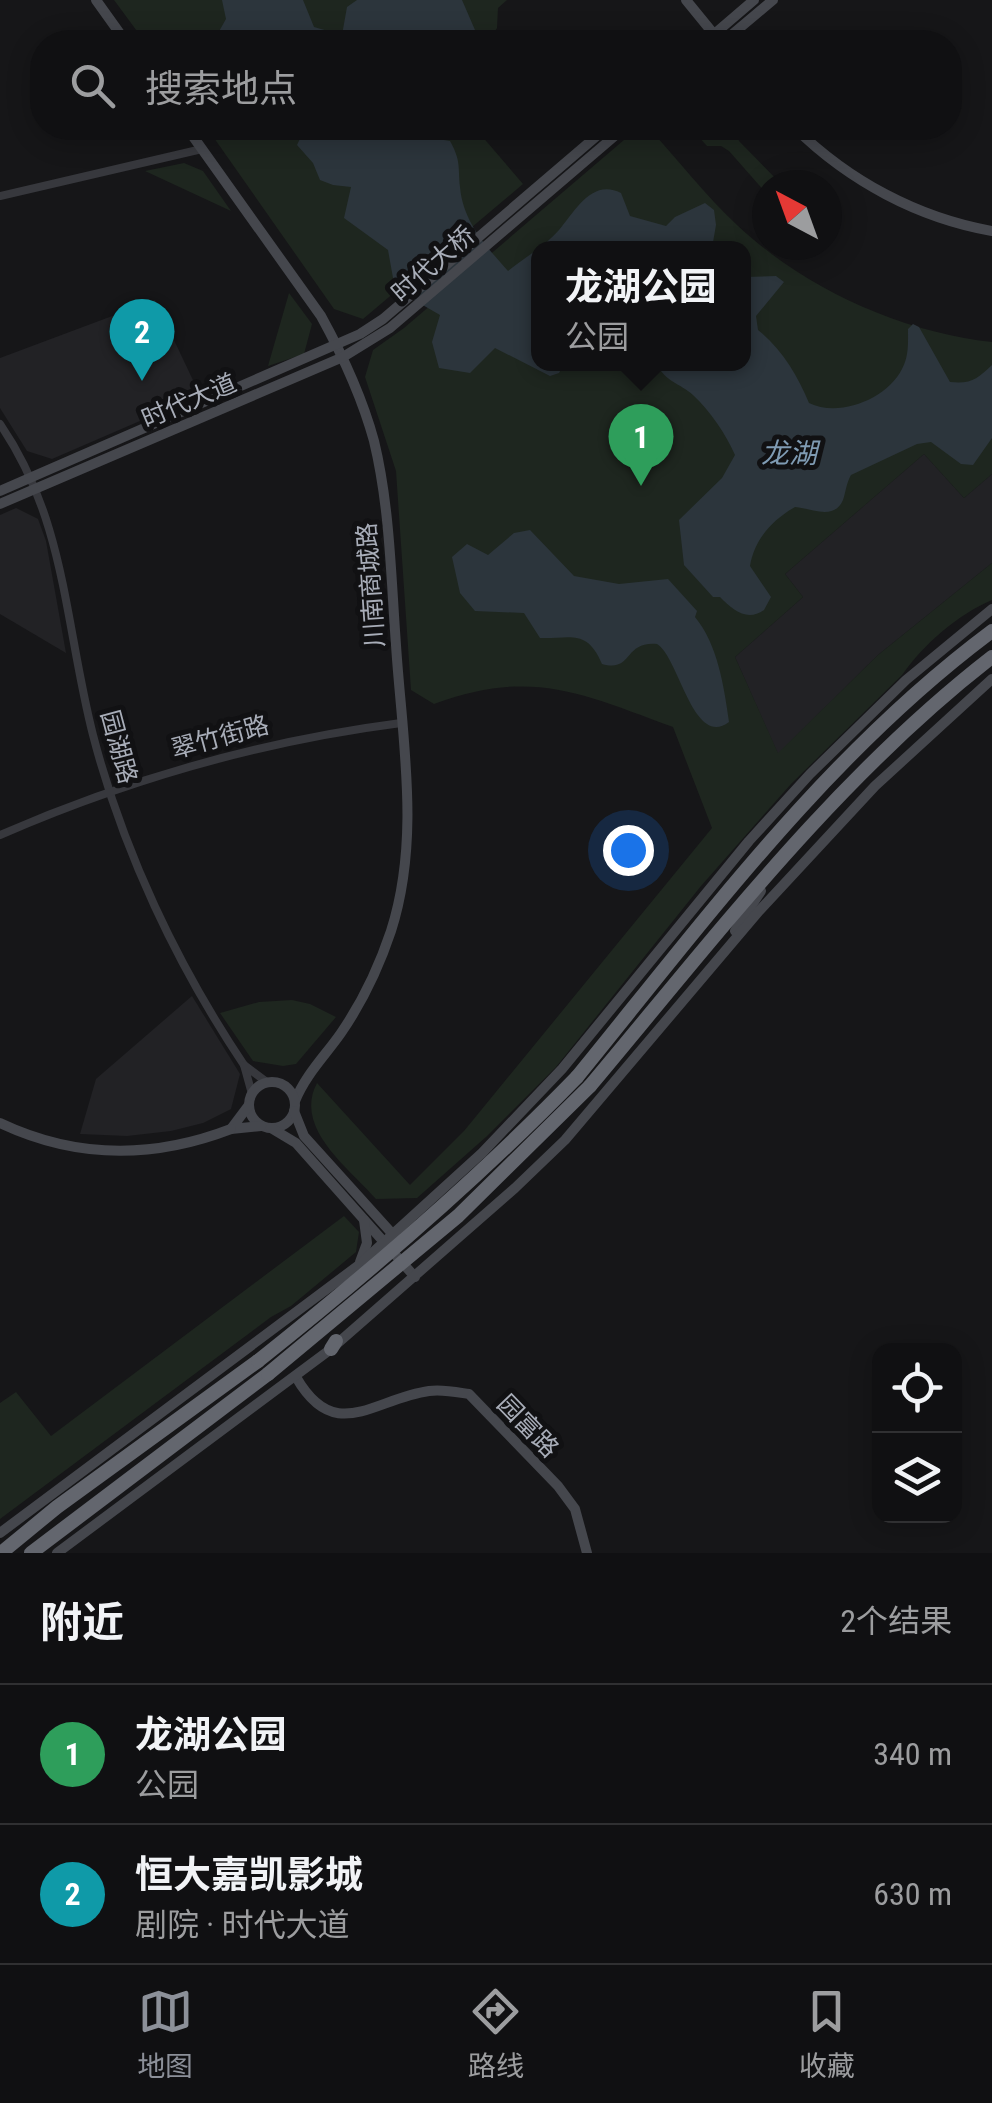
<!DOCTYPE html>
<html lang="zh">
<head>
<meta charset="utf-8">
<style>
	:root { --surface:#101012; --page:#19191b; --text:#f1f3f6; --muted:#9c9d9f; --line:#303032; --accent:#8c9099 }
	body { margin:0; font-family:"Roboto Condensed","Noto Sans SC",sans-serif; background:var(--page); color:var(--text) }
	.controls { position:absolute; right:30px; bottom:30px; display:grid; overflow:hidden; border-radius:20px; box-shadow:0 5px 25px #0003 }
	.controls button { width:90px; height:90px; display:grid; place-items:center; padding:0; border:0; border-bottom:2px solid var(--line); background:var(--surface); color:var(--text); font:50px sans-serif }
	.compass { position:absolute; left:752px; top:170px; width:90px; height:90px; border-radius:50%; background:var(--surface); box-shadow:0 5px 25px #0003; rotate:319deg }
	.you { position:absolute; left:628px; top:850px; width:35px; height:35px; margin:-25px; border:8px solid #fff; border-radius:50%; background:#1a73e8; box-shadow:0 0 0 15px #1a73e833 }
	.badge { display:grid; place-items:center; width:65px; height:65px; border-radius:50%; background:var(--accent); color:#fff; font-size:32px; font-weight:700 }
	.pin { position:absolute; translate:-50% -82px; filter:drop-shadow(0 2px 5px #0008) }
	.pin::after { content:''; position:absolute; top:52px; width:35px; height:30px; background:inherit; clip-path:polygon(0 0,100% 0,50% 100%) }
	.popup { position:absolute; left:531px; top:241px; width:220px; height:130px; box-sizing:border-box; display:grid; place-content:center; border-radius:20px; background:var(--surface); filter:drop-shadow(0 2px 8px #0005); font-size:32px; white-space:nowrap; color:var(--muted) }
	.popup b { font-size:38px; color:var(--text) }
	.popup::after { content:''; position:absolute; left:50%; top:100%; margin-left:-20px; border:20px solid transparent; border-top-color:var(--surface) }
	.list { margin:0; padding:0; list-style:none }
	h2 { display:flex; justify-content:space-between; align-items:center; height:130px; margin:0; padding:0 40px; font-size:42px }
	h2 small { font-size:32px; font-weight:400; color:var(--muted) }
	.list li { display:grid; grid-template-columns:65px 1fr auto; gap:30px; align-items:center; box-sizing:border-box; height:140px; padding:0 40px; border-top:2px solid var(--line) }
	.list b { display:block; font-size:38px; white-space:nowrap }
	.list p { margin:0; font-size:32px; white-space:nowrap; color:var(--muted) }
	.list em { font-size:32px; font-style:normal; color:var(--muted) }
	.icon { flex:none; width:55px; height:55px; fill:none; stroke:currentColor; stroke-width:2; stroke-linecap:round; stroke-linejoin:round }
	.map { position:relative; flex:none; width:992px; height:1553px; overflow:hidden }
	.search { position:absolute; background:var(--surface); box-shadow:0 5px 25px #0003; left:30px; right:30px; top:30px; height:110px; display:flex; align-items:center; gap:25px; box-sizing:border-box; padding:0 35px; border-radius:40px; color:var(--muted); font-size:38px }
	.sheet { height:410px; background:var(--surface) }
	nav { display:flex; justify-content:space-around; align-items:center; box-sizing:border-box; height:140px; border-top:2px solid var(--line); background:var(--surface); font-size:28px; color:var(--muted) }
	nav a { display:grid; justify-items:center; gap:5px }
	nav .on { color:var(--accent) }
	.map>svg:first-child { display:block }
	.built { fill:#222225 }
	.green { fill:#1e261f; fill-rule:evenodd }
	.water { fill:#2c353c }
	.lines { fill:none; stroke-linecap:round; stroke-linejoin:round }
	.street { stroke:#37383d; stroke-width:8 }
	.secondary { stroke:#45474d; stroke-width:10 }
	.highway { stroke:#63666e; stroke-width:14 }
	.highway-bridge { stroke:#63666e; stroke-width:14 }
	.labels { text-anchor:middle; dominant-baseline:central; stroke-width:10; stroke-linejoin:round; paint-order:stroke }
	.street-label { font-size:25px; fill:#a8adb8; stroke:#111113 }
	.water-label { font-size:28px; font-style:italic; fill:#7f9bb3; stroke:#111113 }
</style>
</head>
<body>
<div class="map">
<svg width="992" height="1553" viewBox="0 0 992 1553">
	<rect width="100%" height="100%" fill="#161618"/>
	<g class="built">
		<polygon points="155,300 200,395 52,459 27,451 0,408 0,358"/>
		<polygon points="924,454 964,498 992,474 992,563 878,655 778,754 735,657 803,597 785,574"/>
		<polygon points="16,508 38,519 46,541 66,653 0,614 0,515"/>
		<polygon points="192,996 240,1074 231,1109 203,1123 171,1131 127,1136 80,1134 96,1079"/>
	</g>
	<g class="green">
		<polygon points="114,0 507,0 498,8 497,28 488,42 145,42"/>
		<polygon points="207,128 475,128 523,184 363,319 334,309"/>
		<path d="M 638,128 L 649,128 C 678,160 705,195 737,225 C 804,288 900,332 992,342 L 992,474 L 964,498 L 924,454 L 785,574 L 803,597 L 735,657 L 778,753 L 878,655 L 992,563 L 992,600 C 957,615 924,644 902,675 L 791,784 L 701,886 L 556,1067 L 486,1137 L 417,1198 L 376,1199 C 349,1168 293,1128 317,1083 L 410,1185 L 464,1131 L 712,828 L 673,727 C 581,693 531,668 434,704 L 411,690 L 396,471 L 365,377 L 373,350 L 404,328 ZM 538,248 L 744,248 L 744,364 L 538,364 Z"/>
		<polygon points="696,128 725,128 737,134 739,141 782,185 767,185 766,193 729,151 721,146 707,146 695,133"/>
		<polygon points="184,163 203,171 231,211 145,171"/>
		<polygon points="289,293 312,324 304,354 268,366"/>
		<polygon points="292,1000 310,1004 336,1017 296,1064 283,1066 253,1061 220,1013 259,1002"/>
		<polygon points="344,1216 359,1232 356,1252 291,1306 271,1317 0,1519 0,1403 16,1392 51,1436"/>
	</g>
	<g class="water">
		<polygon points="222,0 303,0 314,27 342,35 347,7 357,0 462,0 475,30 466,42 213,42 226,19"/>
		<path d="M 305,128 L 429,128 L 438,139 L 450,141 C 461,161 458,166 460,187 C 463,222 486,246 508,271 C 524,258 545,246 559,230 C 575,211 592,178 621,193 L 630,216 L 666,226 L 675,217 L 705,203 L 714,210 L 716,225 L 712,248 L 538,248 L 538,364 L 564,364 L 559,373 L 550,376 L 495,348 L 470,373 L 439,368 L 432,342 L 440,315 L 395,289 L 388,250 L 344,218 L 351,187 L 333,185 L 320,180 L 313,163 L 297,145 Z"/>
		<path d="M 776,276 L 784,282 L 756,316 L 758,330 C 781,348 798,376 809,403 C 839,418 887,399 902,369 C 909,356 908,343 908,329 L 913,324 L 919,327 L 950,382 C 972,384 977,379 992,365 L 992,438 L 973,465 L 961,464 L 931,442 L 917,444 L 851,475 C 846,484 846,491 843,500 C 834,521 811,508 795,507 C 772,520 754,540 750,566 L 771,597 L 764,610 C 747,622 733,610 720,597 L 713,597 L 684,565 L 679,520 L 722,478 L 735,455 C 725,433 711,412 693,395 C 680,383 665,382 657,364 L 744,364 L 744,277 Z"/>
		<path d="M 530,530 L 574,576 L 619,584 L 668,579 L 697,611 L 695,617 C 718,645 724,687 729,722 C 693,749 679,657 657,644 C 623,641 633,673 602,664 C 587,628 570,639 540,638 L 524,613 L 475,611 L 460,593 L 452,557 L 467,544 L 488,555 L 514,533 Z"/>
	</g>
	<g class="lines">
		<g class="street">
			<polyline points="0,196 202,149"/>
			<path d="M 0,424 C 66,520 65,626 93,735 C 123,851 177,965 244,1065"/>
			<path d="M 0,835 C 129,779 261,741 401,723"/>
			<polyline points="252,1094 244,1065 268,1083"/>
		</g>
		<g class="secondary">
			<polyline points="96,0 126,42"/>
			<polyline points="686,0 717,38"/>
			<polyline points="705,42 754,0"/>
			<polyline points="723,42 773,0"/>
			<path d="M 187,128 L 321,316 C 343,356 362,397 374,441 C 390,507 391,578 396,645 C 402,739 421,838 391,931 C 379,967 363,1001 341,1033 C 325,1056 306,1074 295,1101"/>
			<path d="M 795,128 C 849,181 918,218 992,231"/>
			<polyline points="0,491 360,334 383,319 606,128"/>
			<polyline points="0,504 343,357 390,328 624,128"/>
			<polyline points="735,931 761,891"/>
			<circle cx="272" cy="1105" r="23"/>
			<polyline points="249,1105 231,1129 261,1126"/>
			<polyline points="294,1111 304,1136 397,1239"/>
			<path d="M 0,1123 C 76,1159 153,1159 231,1129"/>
			<polyline points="271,1128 296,1143 415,1277"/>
			<polyline points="360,1262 367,1243 364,1220"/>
			<path d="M 296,1377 C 335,1445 373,1399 429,1391 C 442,1389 456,1392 469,1394 L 558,1486 L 575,1509 L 587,1553"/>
			<polyline points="0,1533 359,1265 482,1153 562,1069 749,841 810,774 906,680 992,609"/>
			<polyline points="57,1553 331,1349 515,1188 565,1140 759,911 875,786 992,679"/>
		</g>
		<g class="highway">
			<path d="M 577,1077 C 705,920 828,753 992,631"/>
			<path d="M 590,1086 C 715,937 837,777 992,657"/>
			<polyline points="331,1349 336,1341"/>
			<polyline points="1,1553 57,1507 258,1361"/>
			<polyline points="31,1553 268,1374"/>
		</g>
		<g class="highway-bridge">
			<path d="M 258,1361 C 370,1272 477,1180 577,1077"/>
			<polyline points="268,1374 458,1216 590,1086"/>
		</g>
	</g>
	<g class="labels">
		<g class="street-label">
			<text transform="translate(433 264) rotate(-41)">时代大桥</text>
			<text transform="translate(189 401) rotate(-23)">时代大道</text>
			<text transform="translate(371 585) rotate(-94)">川南商城路</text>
			<text transform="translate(220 737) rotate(-15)">翠竹街路</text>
			<text transform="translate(119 747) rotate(75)">园湖路</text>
			<text transform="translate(528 1426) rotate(46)">园富路</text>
		</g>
		<g class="water-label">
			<text x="789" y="453">龙湖</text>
		</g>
	</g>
</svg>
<div class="controls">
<button><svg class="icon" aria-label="locate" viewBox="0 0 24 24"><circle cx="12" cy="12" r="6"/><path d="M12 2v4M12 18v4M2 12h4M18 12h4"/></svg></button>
<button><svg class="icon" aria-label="layers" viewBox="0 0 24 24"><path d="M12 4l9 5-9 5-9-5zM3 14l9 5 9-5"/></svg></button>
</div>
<svg class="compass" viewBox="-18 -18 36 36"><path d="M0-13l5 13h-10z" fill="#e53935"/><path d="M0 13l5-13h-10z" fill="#9c9d9f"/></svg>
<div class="you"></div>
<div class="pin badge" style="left:641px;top:486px;background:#2e9e5b">1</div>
<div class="popup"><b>龙湖公园</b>公园</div>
<div class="pin badge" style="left:142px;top:381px;background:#0f9aa8">2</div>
<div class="search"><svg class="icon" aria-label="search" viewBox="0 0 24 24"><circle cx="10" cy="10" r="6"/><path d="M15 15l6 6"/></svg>搜索地点</div>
</div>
<section class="sheet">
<h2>附近<small>2个结果</small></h2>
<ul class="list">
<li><span class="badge" style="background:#2e9e5b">1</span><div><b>龙湖公园</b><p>公园</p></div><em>340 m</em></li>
<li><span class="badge" style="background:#0f9aa8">2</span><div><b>恒大嘉凯影城</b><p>剧院 · 时代大道</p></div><em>630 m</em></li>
</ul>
</section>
<nav>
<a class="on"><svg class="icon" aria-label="map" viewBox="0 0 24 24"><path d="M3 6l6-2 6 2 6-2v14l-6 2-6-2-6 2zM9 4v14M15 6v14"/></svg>地图</a>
<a><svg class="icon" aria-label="directions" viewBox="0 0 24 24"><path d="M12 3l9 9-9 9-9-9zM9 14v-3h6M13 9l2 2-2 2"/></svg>路线</a>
<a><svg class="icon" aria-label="saved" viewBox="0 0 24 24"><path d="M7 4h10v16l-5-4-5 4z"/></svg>收藏</a>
</nav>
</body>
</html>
